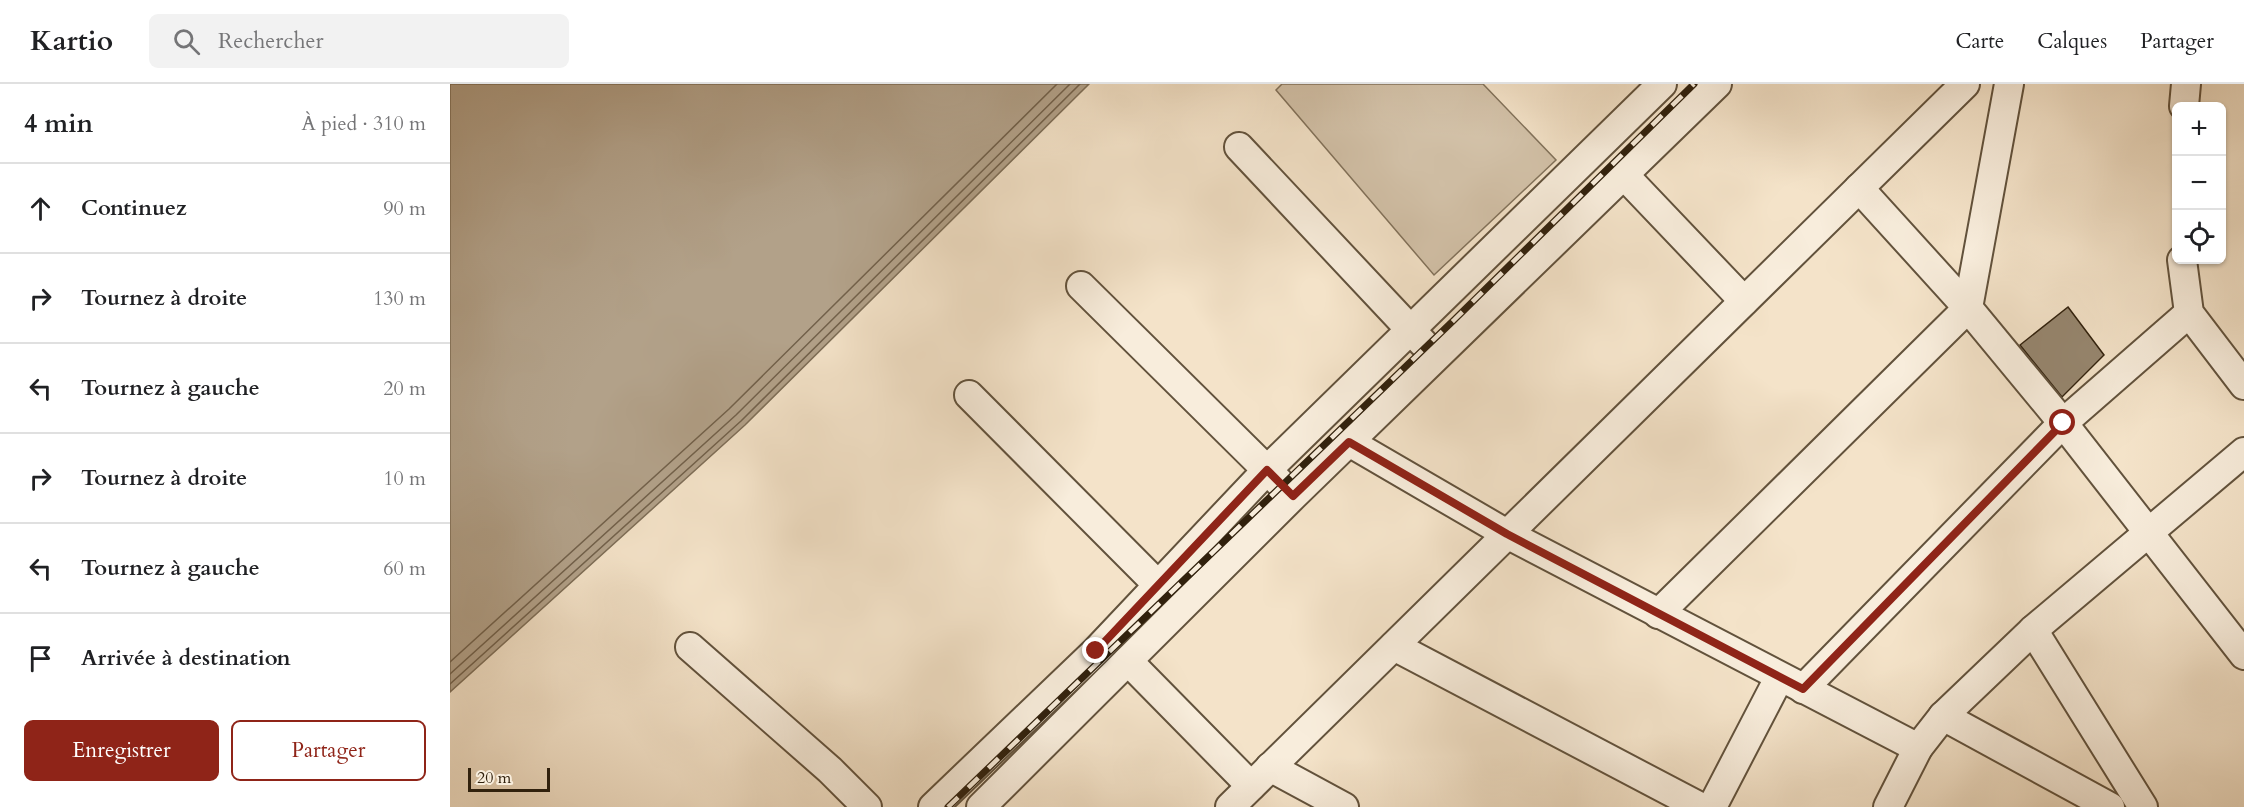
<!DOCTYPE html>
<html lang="fr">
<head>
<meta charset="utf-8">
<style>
	:root { --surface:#fff; --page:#f2f2f2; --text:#202124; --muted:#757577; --line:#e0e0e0; --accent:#8f2418 }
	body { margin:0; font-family:Cardo,serif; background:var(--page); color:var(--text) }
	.controls { position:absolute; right:18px; top:18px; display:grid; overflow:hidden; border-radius:9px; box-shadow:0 2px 4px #0004 }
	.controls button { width:54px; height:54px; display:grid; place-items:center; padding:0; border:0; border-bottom:2px solid var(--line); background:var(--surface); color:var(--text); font:30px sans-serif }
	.scale { position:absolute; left:18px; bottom:15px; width:82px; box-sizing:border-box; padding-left:6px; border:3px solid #31210d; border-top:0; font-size:16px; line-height:21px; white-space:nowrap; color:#31210d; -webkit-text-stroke:4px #f8eddc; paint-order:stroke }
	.stop { position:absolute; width:18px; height:18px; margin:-14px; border:4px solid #8f2418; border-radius:50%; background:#fff }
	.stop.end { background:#8f2418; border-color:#fff; box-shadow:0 2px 6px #0008 }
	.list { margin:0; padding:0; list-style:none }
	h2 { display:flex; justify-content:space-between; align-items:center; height:78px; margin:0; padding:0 24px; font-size:26px }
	h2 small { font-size:20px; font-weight:400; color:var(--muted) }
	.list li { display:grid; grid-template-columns:39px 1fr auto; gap:18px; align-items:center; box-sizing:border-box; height:90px; padding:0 24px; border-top:2px solid var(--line) }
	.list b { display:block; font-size:22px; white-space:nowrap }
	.list em { font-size:20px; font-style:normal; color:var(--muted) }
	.actions { display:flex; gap:12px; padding:18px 24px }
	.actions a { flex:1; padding:14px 0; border:2px solid var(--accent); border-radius:9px; text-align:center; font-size:21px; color:var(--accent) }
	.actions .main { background:var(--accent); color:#fff }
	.icon { flex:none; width:33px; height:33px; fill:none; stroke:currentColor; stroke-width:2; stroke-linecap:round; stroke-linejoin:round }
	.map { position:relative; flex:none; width:1794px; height:723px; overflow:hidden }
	header { display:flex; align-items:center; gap:36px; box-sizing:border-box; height:84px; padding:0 30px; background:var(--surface); border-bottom:2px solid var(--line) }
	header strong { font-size:28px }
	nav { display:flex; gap:33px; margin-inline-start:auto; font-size:21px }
	.search { width:420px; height:54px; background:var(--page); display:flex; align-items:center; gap:15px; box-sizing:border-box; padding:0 21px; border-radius:9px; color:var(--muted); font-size:22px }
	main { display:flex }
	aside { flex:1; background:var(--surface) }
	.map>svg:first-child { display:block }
	.green { fill:#d3c2a9; stroke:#82725b; stroke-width:1.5 }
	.water { fill:#b2a189; stroke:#7e6e57; stroke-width:1.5 }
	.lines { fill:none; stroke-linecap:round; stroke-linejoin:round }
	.shore { stroke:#72614b; stroke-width:1.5 }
	.building { fill:#96866f; stroke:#31210d; stroke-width:1.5 }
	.minor-casing { stroke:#62523c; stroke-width:32 }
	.minor { stroke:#f8eddc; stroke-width:28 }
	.rail-casing { stroke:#31210d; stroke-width:7 }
	.rail { stroke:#f8eddc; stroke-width:4.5; stroke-dasharray:14; stroke-linecap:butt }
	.route { stroke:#8f2418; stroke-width:8 }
</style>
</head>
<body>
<header>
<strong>Kartio</strong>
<div class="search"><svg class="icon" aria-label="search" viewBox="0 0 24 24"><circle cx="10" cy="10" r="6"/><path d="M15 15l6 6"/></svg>Rechercher</div>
<nav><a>Carte</a><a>Calques</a><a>Partager</a></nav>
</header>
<main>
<aside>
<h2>4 min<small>À pied · 310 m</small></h2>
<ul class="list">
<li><svg class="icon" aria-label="ahead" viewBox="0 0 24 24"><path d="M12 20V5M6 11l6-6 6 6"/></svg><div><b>Continuez</b></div><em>90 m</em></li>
<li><svg class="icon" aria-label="right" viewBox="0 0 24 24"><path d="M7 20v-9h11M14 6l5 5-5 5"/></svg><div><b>Tournez à droite</b></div><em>130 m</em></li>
<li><svg class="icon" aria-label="left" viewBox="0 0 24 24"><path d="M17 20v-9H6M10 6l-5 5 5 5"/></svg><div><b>Tournez à gauche</b></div><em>20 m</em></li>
<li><svg class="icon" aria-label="right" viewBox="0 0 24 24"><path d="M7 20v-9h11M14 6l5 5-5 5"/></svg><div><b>Tournez à droite</b></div><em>10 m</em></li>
<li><svg class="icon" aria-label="left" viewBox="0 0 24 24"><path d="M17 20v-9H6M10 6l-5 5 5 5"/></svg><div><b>Tournez à gauche</b></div><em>60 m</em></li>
<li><svg class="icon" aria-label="arrive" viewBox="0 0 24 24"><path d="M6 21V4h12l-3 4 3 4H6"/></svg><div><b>Arrivée à destination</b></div></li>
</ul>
<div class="actions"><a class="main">Enregistrer</a><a>Partager</a></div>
</aside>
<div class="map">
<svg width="1794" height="723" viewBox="0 0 1794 723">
	<rect width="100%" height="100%" fill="#f4e3c9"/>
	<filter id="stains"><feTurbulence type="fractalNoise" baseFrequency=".00333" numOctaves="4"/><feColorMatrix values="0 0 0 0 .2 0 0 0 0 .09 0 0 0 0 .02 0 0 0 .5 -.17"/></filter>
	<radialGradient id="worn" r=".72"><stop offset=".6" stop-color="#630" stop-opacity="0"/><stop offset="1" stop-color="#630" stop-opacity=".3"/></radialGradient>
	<polygon class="green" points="832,0 1033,0 1106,76 984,191 826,6"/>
	<polygon class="water" points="0,0 639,0 295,341 0,608"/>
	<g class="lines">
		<g class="shore">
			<polyline points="0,578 279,325 607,0"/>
			<polyline points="0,590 286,331 620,0"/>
			<polyline points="0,600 291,337 630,0"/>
		</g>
	</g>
	<polygon class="building" points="1618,223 1654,271 1612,313 1570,261"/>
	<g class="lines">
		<defs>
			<g id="minor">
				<polyline points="1734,22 1736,0"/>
				<polyline points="789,63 973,259"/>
				<polyline points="1174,91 1294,217"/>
				<polyline points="1409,104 1518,224 1613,339 1794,571"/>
				<polyline points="1732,176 1739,229 1794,301"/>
				<polyline points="631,202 829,398"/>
				<polyline points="519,311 708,501"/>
				<polyline points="899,358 1057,450 1468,664"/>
				<polyline points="1208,530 1518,224 1559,0"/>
				<polyline points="1583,546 1693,723"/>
				<polyline points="944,562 1250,723"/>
				<polyline points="240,563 380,686 417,723"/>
				<polyline points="678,577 801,702"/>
				<polyline points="1353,605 1613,339 1739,229"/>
				<polyline points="1493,632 1660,723"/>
				<polyline points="820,683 894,723"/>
				<polyline points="483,723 646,567 817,386 1212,0"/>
				<polyline points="531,723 843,412 1267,0"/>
				<polyline points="780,723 1515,0"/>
				<polyline points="1262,723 1329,594"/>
				<polyline points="1438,723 1468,664 1493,632 1583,546 1794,368"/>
			</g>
		</defs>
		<use href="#minor" class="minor-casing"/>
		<use href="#minor" class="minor"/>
		<defs>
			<polyline id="rail" points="498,723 1004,236 1244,0"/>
		</defs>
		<use href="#rail" class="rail-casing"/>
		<use href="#rail" class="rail"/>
	</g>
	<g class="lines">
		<polyline class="route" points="646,567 817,386 843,412 899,358 1057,450 1353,605 1613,339"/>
	</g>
	<rect width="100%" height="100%" filter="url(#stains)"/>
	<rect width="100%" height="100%" fill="url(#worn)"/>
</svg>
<div class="controls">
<button>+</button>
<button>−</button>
<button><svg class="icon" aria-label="locate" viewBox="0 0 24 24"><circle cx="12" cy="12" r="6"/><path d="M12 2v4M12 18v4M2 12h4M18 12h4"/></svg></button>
</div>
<div class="scale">20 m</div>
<div class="stop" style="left:1613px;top:339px"></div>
<div class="stop end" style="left:646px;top:567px"></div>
</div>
</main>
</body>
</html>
